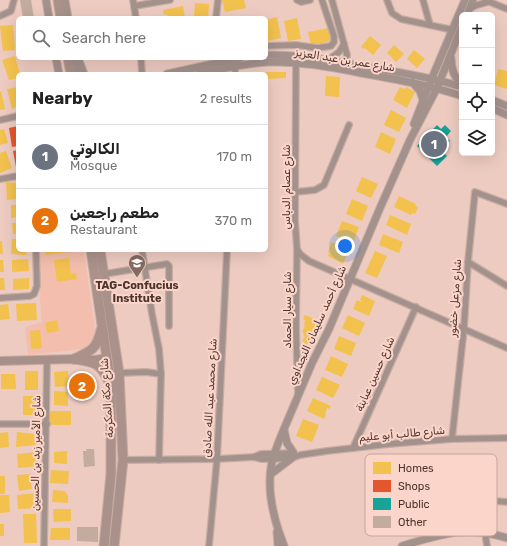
<!DOCTYPE html>
<html lang="en">
<head>
<meta charset="utf-8">
<style>
	:root { --surface:#fff; --page:#f6f6f6; --text:#222; --muted:#767676; --line:#e0e0e0; --accent:#856a60 }
	body { margin:0; font-family:Rubik,"Noto Naskh Arabic",sans-serif; background:var(--page); color:var(--text) }
	.controls { position:absolute; right:12px; top:12px; display:grid; overflow:hidden; border-radius:6px; box-shadow:0 4px 16px #0002 }
	.controls button { width:36px; height:36px; display:grid; place-items:center; padding:0; border:0; border-bottom:1px solid var(--line); background:var(--surface); color:var(--text); font:20px sans-serif }
	.you { position:absolute; left:345px; top:246px; width:14px; height:14px; margin:-10px; border:3px solid #fff; border-radius:50%; background:#1a73e8; box-shadow:0 0 0 6px #1a73e833 }
	.badge { display:grid; place-items:center; width:26px; height:26px; border-radius:50%; background:var(--accent); color:#fff; font-size:13px; font-weight:700 }
	.pin { position:absolute; translate:-50% -50%; border:2px solid #fff; box-shadow:0 1px 4px #0006 }
	.list { margin:0; padding:0; list-style:none }
	h2 { display:flex; justify-content:space-between; align-items:center; height:52px; margin:0; padding:0 16px; font-size:17px }
	h2 small { font-size:13px; font-weight:400; color:var(--muted) }
	.list li { display:grid; grid-template-columns:26px 1fr auto; gap:12px; align-items:center; box-sizing:border-box; height:64px; padding:0 16px; border-top:1px solid var(--line) }
	.list b { display:block; font-size:15px; white-space:nowrap }
	.list p { margin:0; font-size:13px; white-space:nowrap; color:var(--muted) }
	.list em { font-size:13px; font-style:normal; color:var(--muted) }
	.icon { flex:none; width:22px; height:22px; fill:none; stroke:currentColor; stroke-width:2; stroke-linecap:round; stroke-linejoin:round }
	.map { position:relative; flex:none; width:507px; height:546px; overflow:hidden }
	.search { position:absolute; background:var(--surface); box-shadow:0 4px 16px #0002; left:16px; top:16px; width:252px; height:44px; display:flex; align-items:center; gap:10px; box-sizing:border-box; padding:0 14px; border-radius:6px; color:var(--muted); font-size:15px }
	.panel { position:absolute; background:var(--surface); box-shadow:0 4px 16px #0002; left:16px; top:72px; width:252px; height:180px; border-radius:6px }
	.map>svg:first-child { display:block }
	.built { fill:#f3bead }
	.homes { fill:#f2c14e }
	.shops { fill:#e4572e }
	.public { fill:#17a398 }
	.building { fill:#c3ab9e }
	.lines { fill:none; stroke-linecap:round; stroke-linejoin:round }
	.minor-casing { stroke:#c7aca3; stroke-width:8 }
	.tertiary-casing { stroke:#c7aca3; stroke-width:9 }
	.secondary-casing { stroke:#c7aca3; stroke-width:10 }
	.primary-casing { stroke:#c7aca3; stroke-width:11 }
	.minor { stroke:#a3918c; stroke-width:5.5 }
	.tertiary { stroke:#a3918c; stroke-width:7 }
	.secondary { stroke:#a69089; stroke-width:8 }
	.primary { stroke:#aa928a; stroke-width:9 }
	.labels { text-anchor:middle; dominant-baseline:central; stroke-width:4; stroke-linejoin:round; paint-order:stroke }
	.street-label { font-size:11px; fill:#4d352d; stroke:#fbd5c9 }
	.poi-label { font-size:11px; font-weight:bold; fill:#4d352d; stroke:#fbd5c9 }
	.key { fill:#fbd5c9; stroke:#c7a59a; stroke-width:1 }
	.key-label { font-size:11px; fill:#4d352d }
</style>
</head>
<body>
<div class="map">
<svg width="507" height="546" viewBox="0 0 507 546">
	<rect width="100%" height="100%" fill="#edcbc0"/>
	<polygon class="built" points="36,250 84,250 96,338 90,348 28,355 25,327 42,322"/>
	<g class="homes">
		<polygon points="222,0 244,0 246,8 225,12"/>
		<polygon points="195,3 209,4 208,18 194,18"/>
		<polygon points="183,6 185,18 168,18 167,14 164,15 163,10"/>
		<polygon points="277,17 281,38 268,41 266,31 266,20"/>
		<polygon points="297,18 301,39 288,41 284,21"/>
		<polygon points="13,25 15,50 3,51 0,26"/>
		<polygon points="329,28 332,41 311,45 308,32"/>
		<polygon points="370,36 381,45 373,55 365,48 364,49 361,47"/>
		<polygon points="394,45 404,54 396,62 387,53"/>
		<polygon points="414,50 425,59 417,68 407,59"/>
		<polygon points="15,56 20,74 18,74 18,78 9,80 2,60"/>
		<polygon points="498,69 507,71 507,89 494,85"/>
		<polygon points="266,72 286,72 286,78 266,79"/>
		<polygon points="326,76 340,77 339,97 325,96"/>
		<polygon points="18,87 18,106 12,109 7,89"/>
		<polygon points="400,87 405,89 406,87 415,92 407,108 393,100"/>
		<polygon points="1,91 5,109 0,110 0,92"/>
		<polygon points="391,110 406,118 399,132 384,125"/>
		<polygon points="4,129 8,143 0,145 0,130"/>
		<polygon points="381,132 396,139 390,154 375,147"/>
		<polygon points="6,151 12,168 0,173 0,153"/>
		<polygon points="362,177 378,184 371,198 356,191"/>
		<polygon points="6,182 18,183 18,199 7,200"/>
		<polygon points="399,196 416,204 415,206 418,207 415,214 412,213 411,215 394,207"/>
		<polygon points="352,199 368,206 362,221 346,214"/>
		<polygon points="11,205 18,205 18,217 11,218"/>
		<polygon points="390,215 411,224 407,235 386,225"/>
		<polygon points="342,221 359,227 353,243 336,236"/>
		<polygon points="12,223 18,223 18,234 13,234"/>
		<polygon points="383,234 403,242 399,253 379,245"/>
		<polygon points="12,239 18,239 18,250 27,250 26,255 11,254"/>
		<polygon points="0,241 2,241 3,254 0,254"/>
		<polygon points="332,242 349,250 343,264 328,256 329,253 328,252"/>
		<polygon points="45,250 68,250 68,252 46,255"/>
		<polygon points="375,251 387,256 377,278 365,273"/>
		<polygon points="69,258 71,274 76,273 77,279 57,282 54,260"/>
		<polygon points="28,259 29,271 12,272 12,260"/>
		<polygon points="0,260 3,260 4,272 0,272"/>
		<polygon points="0,278 4,278 5,290 0,290"/>
		<polygon points="29,278 29,289 13,290 13,279"/>
		<polygon points="362,295 375,301 369,316 353,309 357,300 361,302 362,301 360,300"/>
		<polygon points="36,303 37,320 17,321 16,304"/>
		<polygon points="8,304 10,319 0,320 0,305"/>
		<polygon points="305,315 314,319 314,320 316,321 315,323 317,324 307,347 303,345 304,342 302,341 305,336 303,335 304,333 302,332 305,326 304,325 305,320 303,319"/>
		<polygon points="348,315 365,323 359,336 342,328"/>
		<polygon points="57,320 59,331 47,333 45,323"/>
		<polygon points="40,330 42,348 31,349 30,331"/>
		<polygon points="339,336 356,343 351,356 334,349"/>
		<polygon points="331,356 348,364 342,377 325,370"/>
		<rect x="25" y="371" width="13" height="19"/>
		<polygon points="68,371 69,386 55,387 54,372"/>
		<polygon points="1,374 15,374 16,389 1,389"/>
		<polygon points="322,377 340,385 333,398 316,390"/>
		<polygon points="54,391 68,392 68,406 54,405"/>
		<rect x="23" y="396" width="14" height="19"/>
		<polygon points="313,398 331,406 329,409 327,408 325,414 326,415 324,419 307,411"/>
		<rect x="50" y="411" width="21" height="14"/>
		<polygon points="303,419 319,425 312,442 296,436"/>
		<polygon points="8,432 9,447 0,448 0,433"/>
		<polygon points="17,432 34,434 36,445 16,447"/>
		<polygon points="67,451 67,464 54,463 54,452"/>
		<polygon points="37,452 38,466 18,468 17,454"/>
		<polygon points="51,470 69,471 68,484 50,483"/>
		<polygon points="30,474 32,489 19,491 17,475"/>
		<rect x="0" y="476" width="5" height="18"/>
		<polygon points="53,490 65,491 68,496 68,503 52,502"/>
		<polygon points="37,493 38,508 18,509 17,495"/>
		<polygon points="0,495 9,495 10,512 0,513"/>
		<polygon points="53,509 71,509 71,521 54,522"/>
		<polygon points="23,514 36,514 37,543 24,543"/>
		<rect x="0" y="524" width="4" height="12"/>
		<polygon points="51,528 70,528 70,540 50,540"/>
	</g>
	<g class="shops">
		<polygon points="18,126 18,146 12,147 9,128"/>
		<polygon points="18,150 18,167 16,167 13,151"/>
	</g>
	<polygon class="public" points="437,125 441,129 445,125 451,131 446,137 450,141 441,150 447,156 437,166 417,146"/>
	<g class="building">
		<polygon points="20,0 31,0 34,18 23,18"/>
		<polygon points="86,449 94,449 95,466 84,467 83,451 87,451"/>
		<polygon points="77,527 98,527 98,542 77,541"/>
	</g>
	<g class="lines">
		<defs>
			<g id="minor">
				<polyline points="133,0 136,18"/>
				<polyline points="297,0 301,2 310,0"/>
				<polyline points="332,0 347,55 346,64"/>
				<polyline points="387,0 392,13 401,19 453,30"/>
				<polyline points="423,0 430,25"/>
				<polyline points="485,0 507,9"/>
				<polyline points="134,6 170,0"/>
				<polyline points="469,9 477,5 488,2"/>
				<polyline points="0,16 11,11 14,0"/>
				<polyline points="216,18 218,0"/>
				<polyline points="266,46 296,45 317,48 331,46 334,42 334,36 322,0"/>
				<polyline points="141,58 142,74"/>
				<polyline points="328,60 339,52 344,44"/>
				<polyline points="296,63 295,220 297,249 300,254 309,261 507,348"/>
				<polyline points="235,74 235,66"/>
				<polyline points="0,120 18,116"/>
				<polyline points="0,179 18,176"/>
				<polyline points="295,192 315,190 324,185 349,125"/>
				<polyline points="297,249 296,327 298,393"/>
				<polyline points="142,250 152,314 159,349 161,374"/>
				<polyline points="468,262 507,286"/>
				<polyline points="104,274 167,264 169,266 169,326"/>
				<polyline points="0,298 30,296 34,294 37,286 36,250"/>
				<polyline points="119,373 146,372 161,374 159,460"/>
				<polyline points="0,424 47,424"/>
				<polyline points="452,439 464,328 468,262 475,192 507,204"/>
				<polyline points="353,448 416,307"/>
				<polyline points="254,457 261,454 294,453"/>
				<polyline points="123,460 217,459 254,457 261,459 273,459 292,458 300,455 327,451 389,444 452,439 507,438"/>
				<polyline points="449,497 507,502"/>
				<polyline points="398,505 422,501 448,502"/>
				<polyline points="485,532 487,546"/>
				<polyline points="444,534 452,480"/>
				<polyline points="44,546 47,360"/>
				<polyline points="209,546 217,459 227,250"/>
			</g>
			<g id="tertiary">
				<polyline points="46,0 49,18"/>
				<polyline points="65,0 68,18"/>
				<polyline points="467,15 473,0"/>
				<path d="M 266,55 C 301,54 335,62 369,67 C 400,73 432,77 462,87"/>
				<polyline points="56,58 59,74"/>
				<polyline points="78,58 84,74"/>
				<path d="M 451,58 C 451,68 453,77 462,84"/>
				<polyline points="75,60 77,74"/>
				<polyline points="167,74 240,58"/>
				<path d="M 199,74 C 221,69 244,63 268,62 C 299,61 331,67 361,73 C 395,79 429,85 462,96"/>
				<polyline points="412,82 420,91 423,100"/>
				<polyline points="492,100 507,106"/>
				<polyline points="492,108 507,115"/>
				<polyline points="414,124 432,78 465,0"/>
				<polyline points="284,430 287,443 293,452"/>
				<polyline points="271,474 292,458"/>
				<polyline points="277,532 278,546"/>
				<path d="M 284,546 C 282,540 280,535 278,529 C 272,510 268,487 271,467 C 273,454 279,441 284,429 L 312,363 L 329,329 L 380,208 L 410,140 L 437,88 L 462,26"/>
				<path d="M 402,546 C 441,534 467,525 507,538"/>
			</g>
			<polyline id="secondary" points="0,361 74,359 95,360 107,358"/>
			<g id="primary">
				<polyline points="58,0 61,18"/>
				<polyline points="68,58 71,74"/>
				<polyline points="91,250 111,386 111,474 104,546"/>
				<polyline points="100,250 119,373 123,460 114,546"/>
				<path d="M 74,359 C 92,362 100,362 108,380"/>
				<path d="M 74,359 C 91,351 97,349 101,330"/>
			</g>
		</defs>
		<use href="#minor" class="minor-casing"/>
		<use href="#tertiary" class="tertiary-casing"/>
		<use href="#secondary" class="secondary-casing"/>
		<use href="#primary" class="primary-casing"/>
		<use href="#minor" class="minor"/>
		<use href="#tertiary" class="tertiary"/>
		<use href="#secondary" class="secondary"/>
		<use href="#primary" class="primary"/>
	</g>
	<defs>
		<symbol id="university-pin" viewBox="-11 -11 22 30"><path d="M0 17L-7.5 6A9.5 9.5 0 1 1 7.5 6Z" fill="#856a60" stroke="#fbd5c9"/><path d="M0-5L7-2L0 1L-7-2ZM-4 1L0 2.5L4 1V4Q0 6-4 4Z" fill="#fff"/></symbol>
	</defs>
	<g fill-rule="evenodd">
		<use href="#university-pin" x="127" y="253" width="20" height="27"/>
	</g>
	<g class="labels">
		<g class="street-label">
			<text transform="translate(345 60) rotate(9)">شارع عمر بن عبد العزيز</text>
			<text transform="translate(286 187) rotate(-90)">شارع عصام الدباس</text>
			<text transform="translate(455 298) rotate(-86)">شارع مزعل خضور</text>
			<text transform="translate(287 310) rotate(-90)">شارع سيار الحماد</text>
			<text transform="translate(317 325) rotate(-66)">شارع أحمد سليمان النجداوي</text>
			<text transform="translate(375 374) rotate(-66)">شارع حسين عبابنة</text>
			<text transform="translate(107 398) rotate(-94)">شارع مكة المكرمة</text>
			<text transform="translate(210 398) rotate(-87)">شارع محمد عبد الله صادق</text>
			<text transform="translate(402 434) rotate(-5)">شارع طالب أبو عليم</text>
			<text transform="translate(36 453) rotate(-89)">شارع الأمير زيد بن الحسين</text>
		</g>
		<g class="poi-label">
			<text x="137" y="285">TAG-Confucius<tspan x="137" dy="13">Institute</tspan></text>
		</g>
	</g>
	<rect x="365" y="454" width="132" height="82" rx="6" class="key"/>
	<rect x="373" y="462" width="18" height="12" fill="#f2c14e"/>
	<rect x="373" y="480" width="18" height="12" fill="#e4572e"/>
	<rect x="373" y="498" width="18" height="12" fill="#17a398"/>
	<rect x="373" y="516" width="18" height="12" fill="#c3ab9e"/>
	<g class="key-label">
		<text x="398" y="472">Homes</text>
		<text x="398" y="490">Shops</text>
		<text x="398" y="508">Public</text>
		<text x="398" y="526">Other</text>
	</g>
</svg>
<div class="controls">
<button>+</button>
<button>−</button>
<button><svg class="icon" aria-label="locate" viewBox="0 0 24 24"><circle cx="12" cy="12" r="6"/><path d="M12 2v4M12 18v4M2 12h4M18 12h4"/></svg></button>
<button><svg class="icon" aria-label="layers" viewBox="0 0 24 24"><path d="M12 4l9 5-9 5-9-5zM3 14l9 5 9-5"/></svg></button>
</div>
<div class="you"></div>
<div class="pin badge" style="left:434px;top:144px;background:#6b7280">1</div>
<div class="pin badge" style="left:82px;top:386px;background:#e8710a">2</div>
<div class="search"><svg class="icon" aria-label="search" viewBox="0 0 24 24"><circle cx="10" cy="10" r="6"/><path d="M15 15l6 6"/></svg>Search here</div>
<section class="panel">
<h2>Nearby<small>2 results</small></h2>
<ul class="list">
<li><span class="badge" style="background:#6b7280">1</span><div><b>الكالوتي</b><p>Mosque</p></div><em>170 m</em></li>
<li><span class="badge" style="background:#e8710a">2</span><div><b>مطعم راجعين</b><p>Restaurant</p></div><em>370 m</em></li>
</ul>
</section>
</div>
</body>
</html>
